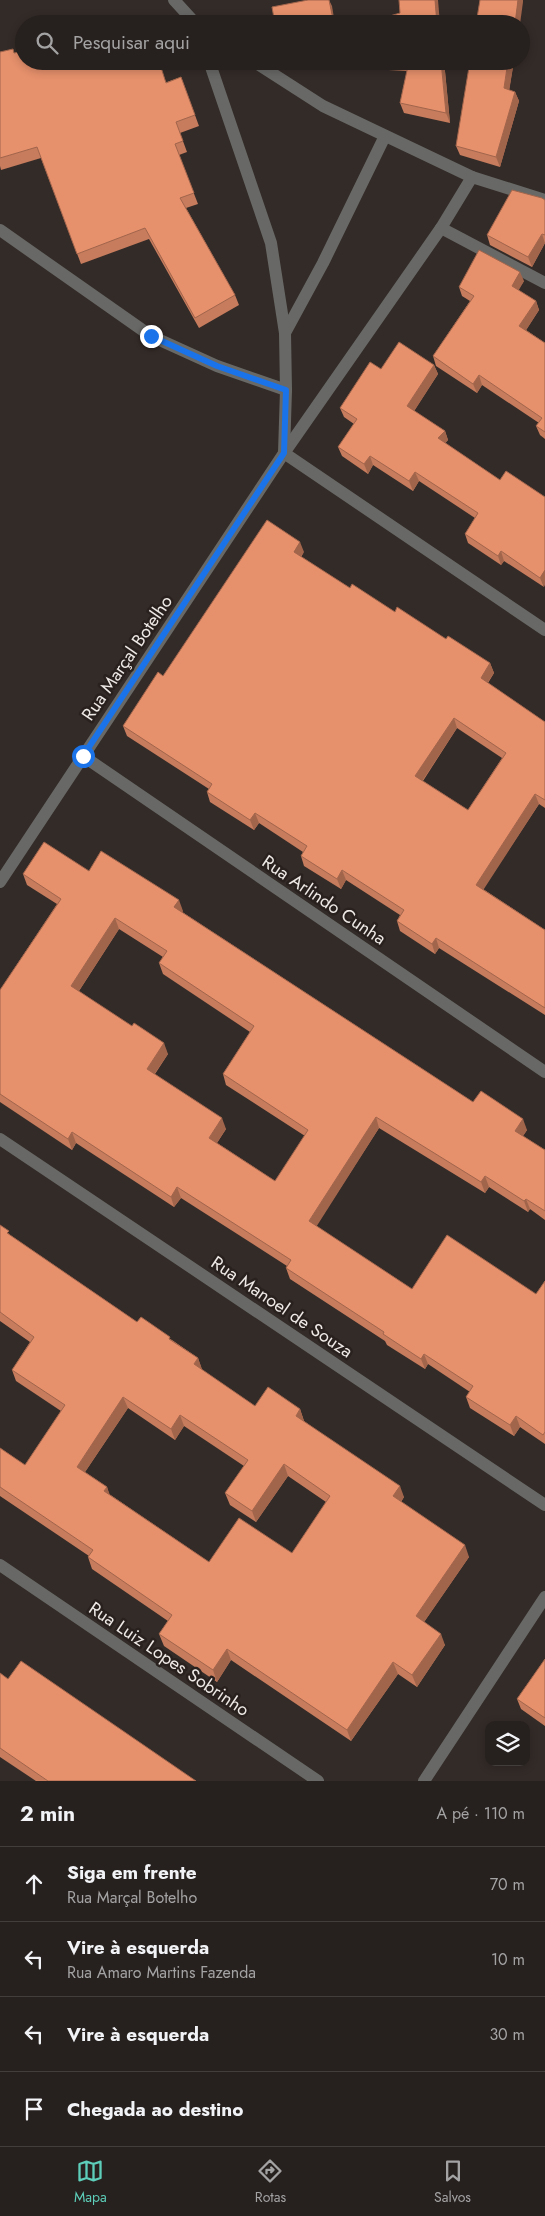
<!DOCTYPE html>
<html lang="pt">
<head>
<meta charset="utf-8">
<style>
	:root { --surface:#26201e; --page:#322d2b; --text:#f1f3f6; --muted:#a4a3a4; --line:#423e3c; --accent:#5dceb9 }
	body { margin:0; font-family:Jost,sans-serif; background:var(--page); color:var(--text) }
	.controls { position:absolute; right:15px; bottom:15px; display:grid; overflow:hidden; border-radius:10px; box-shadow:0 2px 8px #0003 }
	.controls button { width:45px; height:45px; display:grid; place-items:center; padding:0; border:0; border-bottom:1px solid var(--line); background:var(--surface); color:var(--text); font:25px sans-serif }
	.stop { position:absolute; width:15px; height:15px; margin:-11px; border:4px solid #1a73e8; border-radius:50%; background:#fff }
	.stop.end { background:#1a73e8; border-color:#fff; box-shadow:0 1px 5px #0008 }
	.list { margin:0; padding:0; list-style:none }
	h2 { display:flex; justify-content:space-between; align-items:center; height:65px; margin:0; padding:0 20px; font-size:21px }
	h2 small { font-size:16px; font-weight:400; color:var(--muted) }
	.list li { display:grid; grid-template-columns:32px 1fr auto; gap:15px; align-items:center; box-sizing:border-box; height:75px; padding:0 20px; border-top:1px solid var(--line) }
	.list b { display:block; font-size:19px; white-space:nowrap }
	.list p { margin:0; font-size:16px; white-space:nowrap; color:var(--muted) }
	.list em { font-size:16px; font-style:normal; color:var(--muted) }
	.icon { flex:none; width:28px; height:28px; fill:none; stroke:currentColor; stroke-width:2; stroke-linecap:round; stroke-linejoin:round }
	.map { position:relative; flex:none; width:545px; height:1781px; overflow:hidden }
	.search { position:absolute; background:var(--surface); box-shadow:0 2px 8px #0003; left:15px; right:15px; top:15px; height:55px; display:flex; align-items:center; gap:12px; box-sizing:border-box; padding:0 18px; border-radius:28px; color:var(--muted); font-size:19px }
	.sheet { height:365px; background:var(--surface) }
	nav { display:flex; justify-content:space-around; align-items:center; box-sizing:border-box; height:70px; border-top:1px solid var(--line); background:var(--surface); font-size:14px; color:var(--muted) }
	nav a { display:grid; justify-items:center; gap:2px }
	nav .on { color:var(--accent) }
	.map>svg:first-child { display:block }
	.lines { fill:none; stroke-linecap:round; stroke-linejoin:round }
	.lane { stroke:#686966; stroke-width:12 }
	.street { stroke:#686966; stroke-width:12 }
	.wall { fill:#c67c5d; fill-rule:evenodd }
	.shaded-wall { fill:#a1654c }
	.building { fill:#e6906c; stroke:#a1654c; fill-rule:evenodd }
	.route { stroke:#1a73e8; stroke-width:6 }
	.labels { text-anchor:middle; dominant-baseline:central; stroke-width:5; stroke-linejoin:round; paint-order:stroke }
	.street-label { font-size:18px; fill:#eee9e6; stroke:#29211e }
</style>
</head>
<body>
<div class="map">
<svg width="545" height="1781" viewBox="0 0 545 1781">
	<rect width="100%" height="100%" fill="#332b28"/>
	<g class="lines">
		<polyline class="lane" points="0,230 151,336 217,366 286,390"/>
		<g class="street">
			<polyline points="174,0 196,24"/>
			<polyline points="209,61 271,243 285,333 286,390 284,453"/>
			<polyline points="253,61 323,106 472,177"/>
			<polyline points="441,228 545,283"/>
			<polyline points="285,333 323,263 385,136"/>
			<polyline points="284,453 545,630"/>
			<polyline points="83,756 545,1072"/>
			<polyline points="0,882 284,453 441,228 472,177 545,200"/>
			<polyline points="0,1139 545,1505"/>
			<polyline points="0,1565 318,1781"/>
			<polyline points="424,1781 545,1597"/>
		</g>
	</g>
	<g class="wall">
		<polygon points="0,52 15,53 75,62 167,82 181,77 199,126 180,133 187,152 179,155 198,204 186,208 235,295 239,305 199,328 149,239 81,264 41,158 1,170 0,166"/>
		<polygon points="275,61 444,61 450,123 404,113 400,103 407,71 276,64"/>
		<polygon points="514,61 509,90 515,92 519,101 500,167 460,155 456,146"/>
		<polygon points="545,200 545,243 532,267 490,245 487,235"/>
		<polygon points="524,281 518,290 536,301 539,310 526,330 545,343 545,439 540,435 536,426 539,423 482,385 477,393 436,366 433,356 470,301 462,296 459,287"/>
		<polygon points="434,365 438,374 414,411 445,431 448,440 445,443 500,480 506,471 544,587 504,561 501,565 468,543 465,534 475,518 419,481 413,491 373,465 368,474 342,456 338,447 354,424 344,417 340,408 381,369"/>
		<path d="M 304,552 L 301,557 L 350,588 L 446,639 L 490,663 L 494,673 L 488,683 L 545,722 L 545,808 L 539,804 L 483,889 L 545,930 L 545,1015 L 439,948 L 435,954 L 400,931 L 397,921 L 400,915 L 346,880 L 341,889 L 304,866 L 301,856 L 303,852 L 259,823 L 254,830 L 210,802 L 207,792 L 209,789 L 127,736 L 123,726 L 163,676 ZM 457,728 L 502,758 L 468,810 L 423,781 Z"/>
		<path d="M 89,871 L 183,911 L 182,912 L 473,1102 L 527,1130 L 523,1136 L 545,1150 L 545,1220 L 530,1209 L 528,1212 L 489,1187 L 485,1193 L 379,1128 L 316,1226 L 412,1289 L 536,1294 L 545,1281 L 545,1444 L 520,1427 L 514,1436 L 470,1408 L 466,1397 L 470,1392 L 428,1364 L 425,1369 L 387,1345 L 385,1341 L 290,1279 L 286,1268 L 287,1266 L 181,1198 L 174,1207 L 76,1143 L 72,1150 L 0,1102 L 0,990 L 57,904 L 27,885 L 23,874 ZM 119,929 L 163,957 L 159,963 L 163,974 L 250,1032 L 223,1074 L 226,1085 L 305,1136 L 275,1181 L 217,1143 L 226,1129 L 155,1074 L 168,1054 L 79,991 Z"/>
		<path d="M 0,1225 L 10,1235 L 137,1322 L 172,1340 L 198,1358 L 202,1370 L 255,1406 L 300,1409 L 304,1421 L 404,1497 L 401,1502 L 469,1557 L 424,1622 L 445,1645 L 417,1687 L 398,1674 L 351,1741 L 231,1660 L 217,1682 L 164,1646 L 159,1634 L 168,1621 L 92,1569 L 88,1557 L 89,1556 L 0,1496 L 0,1448 L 25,1465 L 61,1411 L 16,1381 L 12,1370 L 30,1342 L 0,1321 ZM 128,1408 L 175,1440 L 184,1426 L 244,1466 L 225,1493 L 230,1505 L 256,1522 L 288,1476 L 326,1502 L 292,1553 L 209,1562 L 109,1494 L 107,1487 L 85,1472 Z"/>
		<polygon points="545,1659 545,1726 521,1709 517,1699"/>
		<polygon points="0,1673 8,1679 196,1781 36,1781 0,1757"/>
	</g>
	<g class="shaded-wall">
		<polygon points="329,0 332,6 335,24 334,24"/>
		<polygon points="435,0 438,0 440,24 437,24"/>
		<polygon points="518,0 523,0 523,2 520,24 515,24"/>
		<polygon points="441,61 444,61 450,123 446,113"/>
		<polygon points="508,61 514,61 508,98 504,88"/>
		<polygon points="515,92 519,101 500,167 496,157"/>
		<polygon points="542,234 545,243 532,267 528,257"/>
		<polygon points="520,272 524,281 516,295 512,286"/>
		<polygon points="536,301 539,310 523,335 519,326"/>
		<polygon points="434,365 438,374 411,416 407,406"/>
		<polygon points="479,375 482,385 477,393 473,384"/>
		<polygon points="445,431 448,440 441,448 438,438"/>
		<polygon points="370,456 373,465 368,474 364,464"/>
		<polygon points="415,472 419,481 413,491 409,481"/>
		<polygon points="300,542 304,552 297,562 294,552"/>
		<polygon points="501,551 504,561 501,565 498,556"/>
		<polygon points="545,570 545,585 544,587 540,578"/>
		<polygon points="490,663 494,673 484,688 481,678"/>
		<polygon points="454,718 457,728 419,786 415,776"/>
		<polygon points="535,794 539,804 480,895 476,885"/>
		<polygon points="255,813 259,823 254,830 250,820"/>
		<polygon points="342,870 346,880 341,889 337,879"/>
		<polygon points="179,900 183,911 178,918 174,907"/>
		<polygon points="115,918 119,929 75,997 71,986"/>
		<polygon points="436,938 439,948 435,954 432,944"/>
		<polygon points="164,1043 168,1054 151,1079 147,1069"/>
		<polygon points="376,1117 379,1128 313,1232 309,1221"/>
		<polygon points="222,1118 226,1129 213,1149 209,1138"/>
		<polygon points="523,1119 527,1130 519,1142 515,1131"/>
		<polygon points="72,1132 76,1143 72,1150 68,1139"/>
		<polygon points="485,1176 489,1187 485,1193 481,1182"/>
		<polygon points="177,1187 181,1198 174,1207 171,1197"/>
		<polygon points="526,1199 530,1209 528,1212 524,1201"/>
		<polygon points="424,1354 428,1364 425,1369 421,1359"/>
		<polygon points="198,1358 202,1369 198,1376 194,1364"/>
		<polygon points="123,1397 128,1408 81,1478 77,1467"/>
		<polygon points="300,1409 304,1421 300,1427 296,1416"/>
		<polygon points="180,1415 184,1426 175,1440 171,1429"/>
		<polygon points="516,1416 520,1427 514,1436 510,1425"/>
		<polygon points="284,1464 288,1476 256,1522 252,1511"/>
		<polygon points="400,1486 404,1497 397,1508 393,1496"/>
		<polygon points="107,1487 111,1498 104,1491"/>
		<polygon points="465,1545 469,1557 420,1628 416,1616"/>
		<polygon points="441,1634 445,1645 417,1687 412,1675"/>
		<polygon points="227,1649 231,1660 217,1682 213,1670"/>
		<polygon points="393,1662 398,1674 351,1741 347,1730"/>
	</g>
	<g class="building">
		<polygon points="308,0 329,0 334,24 275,24 272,7"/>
		<polygon points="399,0 435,0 437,24 362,24 400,13"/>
		<polygon points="480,0 518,0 515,24 476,24"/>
		<polygon points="13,49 14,53 24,51 24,61 73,61 73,62 76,61 159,61 166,83 181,77 195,115 176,122 183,141 175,144 194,193 180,198 235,295 195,318 145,228 77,254 37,147 0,158 0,52"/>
		<polygon points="409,61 441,61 446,113 400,103"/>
		<polygon points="470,61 508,61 504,88 515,92 496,157 456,146"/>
		<polygon points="512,190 542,198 545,200 545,235 542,234 528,257 487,235"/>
		<polygon points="479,250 520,272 512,286 536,301 519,326 545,343 545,432 536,426 542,418 479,375 473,384 433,356 474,296 459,287"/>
		<polygon points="399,342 434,365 407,406 445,431 438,438 500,480 506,471 545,497 545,570 540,578 501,551 498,556 465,534 478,513 415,472 409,481 370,456 364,464 338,447 357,419 340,408 370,362 381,369"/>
		<path d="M 267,520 L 300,542 L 294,552 L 350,588 L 352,584 L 395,612 L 397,607 L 446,639 L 448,636 L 490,663 L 481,678 L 545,722 L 545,800 L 535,794 L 476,885 L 545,930 L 545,1008 L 436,938 L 432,944 L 397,921 L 404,910 L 342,870 L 337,879 L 301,856 L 307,846 L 255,813 L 250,820 L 207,792 L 212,784 L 123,726 L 158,672 L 163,676 ZM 454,718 L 506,753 L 468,810 L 415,776 Z"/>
		<path d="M 44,842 L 89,871 L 101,851 L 179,900 L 174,907 L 473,1102 L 481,1091 L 523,1119 L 515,1131 L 545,1150 L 545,1211 L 526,1199 L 524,1201 L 485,1176 L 481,1182 L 376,1117 L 309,1221 L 412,1289 L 447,1235 L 536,1294 L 545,1281 L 545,1432 L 543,1435 L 516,1416 L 510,1425 L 466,1397 L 473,1386 L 424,1354 L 421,1359 L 383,1334 L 384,1332 L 286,1268 L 291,1260 L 177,1187 L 171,1197 L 72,1132 L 68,1139 L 0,1094 L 0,990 L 61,899 L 23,874 ZM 115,918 L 167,951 L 159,963 L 254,1026 L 223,1074 L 308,1130 L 275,1181 L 209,1138 L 222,1118 L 147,1069 L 164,1043 L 134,1023 L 132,1026 L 71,986 Z"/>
		<path d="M 0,1225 L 9,1231 L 7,1233 L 137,1322 L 141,1317 L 170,1337 L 169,1339 L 198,1358 L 194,1364 L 255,1406 L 268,1387 L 300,1409 L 296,1416 L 400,1486 L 393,1496 L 465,1545 L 416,1616 L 441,1634 L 412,1675 L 393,1662 L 347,1730 L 227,1649 L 213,1670 L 159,1634 L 172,1615 L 88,1557 L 93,1550 L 0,1487 L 0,1448 L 25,1465 L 65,1405 L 12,1370 L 34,1337 L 0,1312 ZM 123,1397 L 171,1429 L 180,1415 L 248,1460 L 225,1493 L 252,1511 L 284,1464 L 330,1496 L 292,1553 L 239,1518 L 209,1562 L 104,1491 L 107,1487 L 77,1467 Z"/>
		<polygon points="545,1659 545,1718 517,1699"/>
		<polygon points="21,1661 196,1781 48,1781 0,1748 0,1673 8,1679"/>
	</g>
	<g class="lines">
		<polyline class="route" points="83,756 284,453 286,390 217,366 151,336"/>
	</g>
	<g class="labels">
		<g class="street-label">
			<text transform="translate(127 658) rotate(-56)">Rua Marçal Botelho</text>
			<text transform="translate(324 900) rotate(34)">Rua Arlindo Cunha</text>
			<text transform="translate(282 1307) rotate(34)">Rua Manoel de Souza</text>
			<text transform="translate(169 1659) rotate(34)">Rua Luiz Lopes Sobrinho</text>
		</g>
	</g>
</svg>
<div class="controls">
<button><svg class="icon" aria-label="layers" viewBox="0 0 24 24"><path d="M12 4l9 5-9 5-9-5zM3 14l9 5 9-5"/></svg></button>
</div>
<div class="stop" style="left:83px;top:756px"></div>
<div class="stop end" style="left:151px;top:336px"></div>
<div class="search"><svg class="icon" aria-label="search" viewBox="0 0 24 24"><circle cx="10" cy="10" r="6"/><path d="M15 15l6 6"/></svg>Pesquisar aqui</div>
</div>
<section class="sheet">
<h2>2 min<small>A pé · 110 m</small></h2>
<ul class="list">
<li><svg class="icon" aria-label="ahead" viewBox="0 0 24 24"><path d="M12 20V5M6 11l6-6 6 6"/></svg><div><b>Siga em frente</b><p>Rua Marçal Botelho</p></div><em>70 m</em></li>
<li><svg class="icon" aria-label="left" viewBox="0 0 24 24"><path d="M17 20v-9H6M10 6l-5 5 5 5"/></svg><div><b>Vire à esquerda</b><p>Rua Amaro Martins Fazenda</p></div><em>10 m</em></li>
<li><svg class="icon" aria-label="left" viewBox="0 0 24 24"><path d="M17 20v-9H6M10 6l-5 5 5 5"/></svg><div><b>Vire à esquerda</b></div><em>30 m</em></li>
<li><svg class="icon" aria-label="arrive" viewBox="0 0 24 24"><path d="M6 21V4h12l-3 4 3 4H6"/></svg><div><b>Chegada ao destino</b></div></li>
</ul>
</section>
<nav>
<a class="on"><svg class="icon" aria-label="map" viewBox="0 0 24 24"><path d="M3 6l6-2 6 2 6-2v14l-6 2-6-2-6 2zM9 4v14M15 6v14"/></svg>Mapa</a>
<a><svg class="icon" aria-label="directions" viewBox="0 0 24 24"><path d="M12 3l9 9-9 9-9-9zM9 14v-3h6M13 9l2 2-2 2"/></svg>Rotas</a>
<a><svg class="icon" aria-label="saved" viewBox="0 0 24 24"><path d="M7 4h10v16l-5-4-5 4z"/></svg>Salvos</a>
</nav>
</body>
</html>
